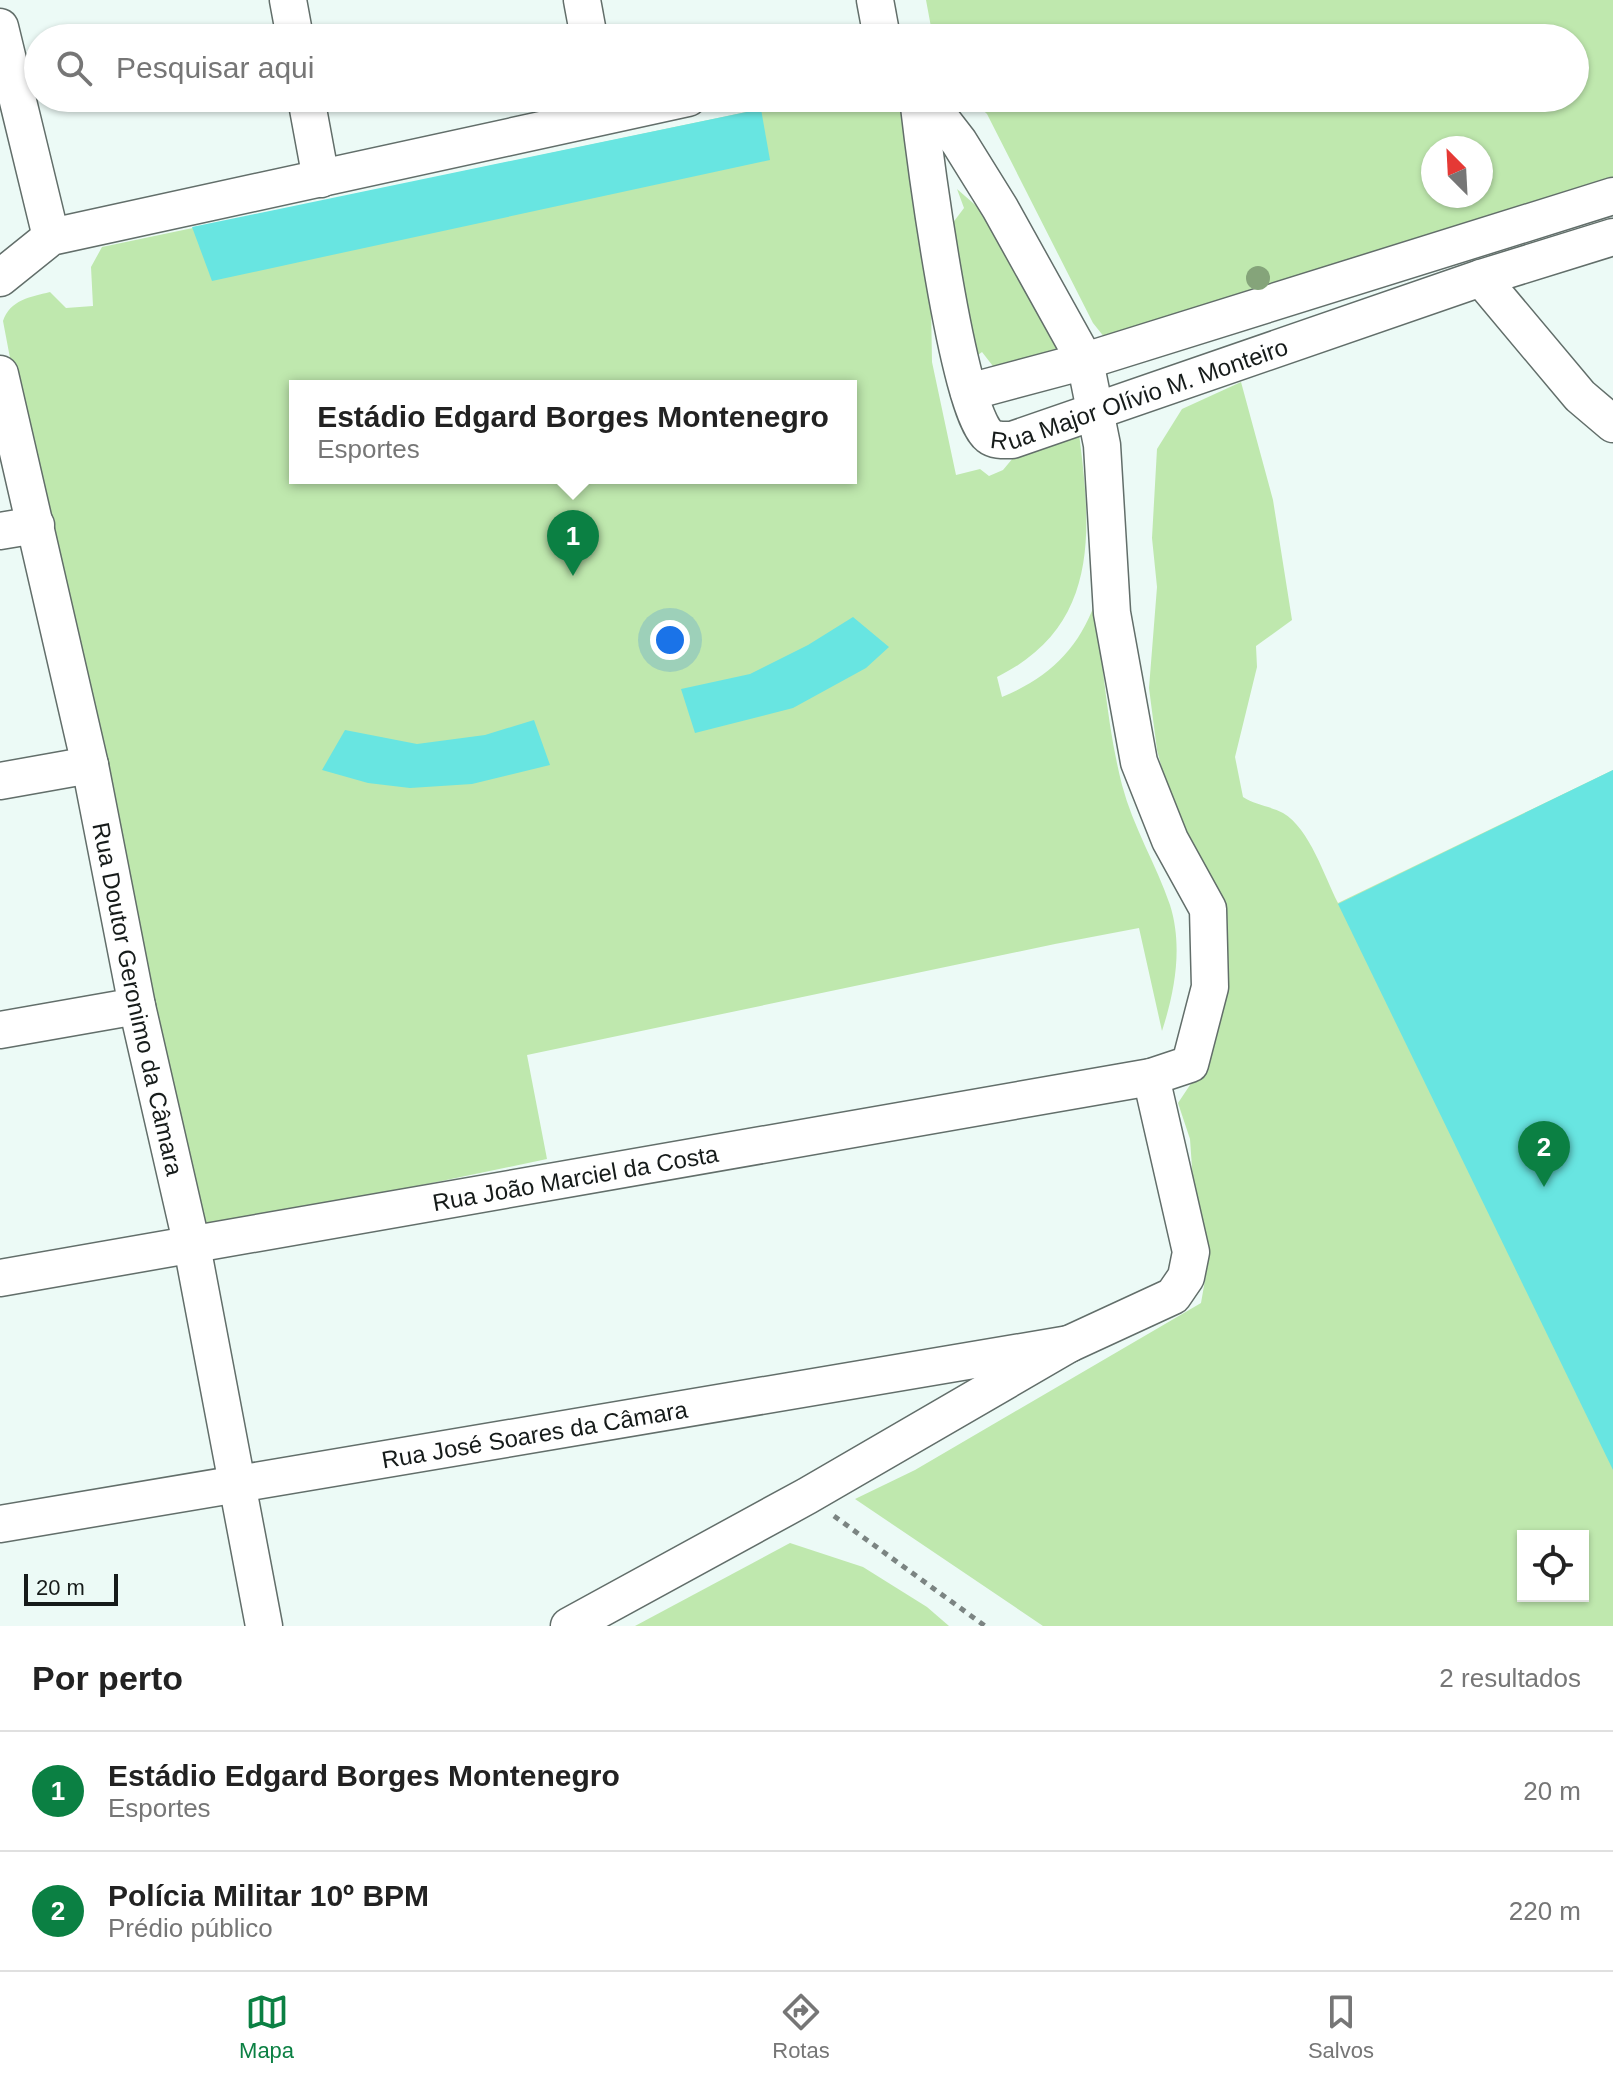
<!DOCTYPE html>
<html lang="pt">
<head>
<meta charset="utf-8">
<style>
	:root { --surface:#fff; --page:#f6f6f6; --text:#222; --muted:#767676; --line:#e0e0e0; --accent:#0b8043 }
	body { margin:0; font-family:Helvetica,sans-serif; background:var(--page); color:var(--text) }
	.controls { position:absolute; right:24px; bottom:24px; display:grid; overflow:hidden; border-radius:0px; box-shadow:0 2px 6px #0004 }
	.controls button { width:72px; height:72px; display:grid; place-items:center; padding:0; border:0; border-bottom:2px solid var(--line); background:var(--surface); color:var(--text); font:40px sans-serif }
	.compass { position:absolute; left:1421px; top:136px; width:72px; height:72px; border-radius:50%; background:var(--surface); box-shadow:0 2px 6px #0004; rotate:336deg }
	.scale { position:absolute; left:24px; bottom:20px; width:94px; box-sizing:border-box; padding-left:8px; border:4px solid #161b1a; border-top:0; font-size:22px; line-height:28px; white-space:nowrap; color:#161b1a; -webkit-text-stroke:6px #ecfaf6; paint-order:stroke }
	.you { position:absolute; left:670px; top:640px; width:28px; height:28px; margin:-20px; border:6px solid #fff; border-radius:50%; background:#1a73e8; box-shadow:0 0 0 12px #1a73e833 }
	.badge { display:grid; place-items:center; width:52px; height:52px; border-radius:50%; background:var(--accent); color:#fff; font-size:26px; font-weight:700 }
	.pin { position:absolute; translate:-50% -66px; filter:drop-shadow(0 2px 4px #0008) }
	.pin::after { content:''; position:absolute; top:42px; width:28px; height:24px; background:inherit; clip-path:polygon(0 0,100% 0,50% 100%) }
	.popup { position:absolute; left:289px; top:380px; width:568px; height:104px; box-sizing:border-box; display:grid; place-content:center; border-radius:0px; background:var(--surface); filter:drop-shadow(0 2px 6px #0005); font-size:26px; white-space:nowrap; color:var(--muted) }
	.popup b { font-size:30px; color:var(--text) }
	.popup::after { content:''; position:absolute; left:50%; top:100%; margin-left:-16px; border:16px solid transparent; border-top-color:var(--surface) }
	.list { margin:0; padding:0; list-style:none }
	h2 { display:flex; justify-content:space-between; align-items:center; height:104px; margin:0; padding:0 32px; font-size:34px }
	h2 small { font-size:26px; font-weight:400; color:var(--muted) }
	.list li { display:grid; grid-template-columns:52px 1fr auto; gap:24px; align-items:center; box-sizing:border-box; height:120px; padding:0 32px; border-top:2px solid var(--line) }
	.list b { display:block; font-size:30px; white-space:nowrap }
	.list p { margin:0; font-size:26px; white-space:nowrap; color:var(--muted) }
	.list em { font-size:26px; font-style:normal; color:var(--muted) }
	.icon { flex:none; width:44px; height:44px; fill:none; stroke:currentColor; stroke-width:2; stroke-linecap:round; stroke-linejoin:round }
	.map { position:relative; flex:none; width:1613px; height:1626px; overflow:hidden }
	.search { position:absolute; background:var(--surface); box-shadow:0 2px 6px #0004; left:24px; right:24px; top:24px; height:88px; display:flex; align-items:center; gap:20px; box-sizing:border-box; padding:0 28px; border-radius:44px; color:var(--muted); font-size:30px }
	.sheet { height:344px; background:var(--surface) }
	nav { display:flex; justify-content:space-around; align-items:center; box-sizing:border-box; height:112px; border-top:2px solid var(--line); background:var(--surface); font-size:22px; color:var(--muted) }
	nav a { display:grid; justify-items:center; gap:4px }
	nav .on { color:var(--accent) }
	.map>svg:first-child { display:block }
	.green { fill:#bfe8ae; fill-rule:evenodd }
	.building { fill:#68e5e1 }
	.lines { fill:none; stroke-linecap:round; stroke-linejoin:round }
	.street-casing { stroke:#626e6a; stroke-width:39 }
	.path { stroke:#7b8482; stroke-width:5; stroke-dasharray:6 6; stroke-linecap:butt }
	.street { stroke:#fff; stroke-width:36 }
	.tree { fill:#85a47a }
	.labels { text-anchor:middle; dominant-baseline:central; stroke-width:6; stroke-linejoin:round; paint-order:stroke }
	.street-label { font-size:24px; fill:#161b1a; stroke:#ecfaf6 }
</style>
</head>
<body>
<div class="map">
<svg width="1613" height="1626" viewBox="0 0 1613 1626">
	<rect width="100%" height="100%" fill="#ecfaf6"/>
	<g class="green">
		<path d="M 926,0 L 1613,0 L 1613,182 L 1105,338 L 1093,323 L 987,114 L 970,98 L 1575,98 L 1575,38 L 928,38 L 931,27 ZM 1433,148 L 1481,148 L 1481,196 L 1433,196 Z"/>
		<path d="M 813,98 L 889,98 L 903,114 L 930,242 L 932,362 L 956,475 L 980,469 L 989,476 L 1003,470 L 1013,458 L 1012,448 L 1078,426 C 1091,526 1103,625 997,677 L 1002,697 C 1048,678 1078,650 1095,603 C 1103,664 1107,726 1122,785 C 1133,827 1156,864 1170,905 C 1183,946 1175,991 1162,1031 L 1139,928 L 1055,944 L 527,1055 L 547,1159 L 211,1229 L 203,1218 L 21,416 L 3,321 C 10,300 30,297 50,292 L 66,308 L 93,306 L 91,267 L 102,247 ZM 295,386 L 851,386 L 851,478 L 295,478 Z"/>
		<polygon points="957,189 989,217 1061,351 996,370 982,352 974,358 952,224 964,208"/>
		<path d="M 1241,382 L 1273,500 L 1292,620 L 1256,646 L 1257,667 L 1235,757 L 1243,797 C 1255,805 1270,806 1283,813 C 1310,829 1324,876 1338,903 L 1613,770 L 1613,1626 L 1043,1626 L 855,1499 L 915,1470 L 1201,1303 L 1208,1263 L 1193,1182 L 1190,1139 L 1178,1103 L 1196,1076 L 1217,1019 L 1177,825 L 1157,750 L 1149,688 L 1157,587 L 1152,538 L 1157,449 L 1182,409 ZM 1523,1536 L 1583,1536 L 1583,1596 L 1523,1596 Z"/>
		<polygon points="790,1543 863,1567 927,1607 949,1626 635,1626"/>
	</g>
	<g class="building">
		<polygon points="761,109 770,160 212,281 192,227"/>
		<polygon points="853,617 889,647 866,668 793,708 695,733 681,689 750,674 808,645"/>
		<polygon points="534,720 550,765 472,784 410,788 368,783 322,770 345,730 417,744 485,735"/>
		<polygon points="1613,770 1613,1470 1338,904"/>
	</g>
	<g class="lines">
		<defs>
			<g id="street">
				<polyline points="288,0 295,38"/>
				<polyline points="582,0 589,38"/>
				<polyline points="875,0 882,38"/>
				<polyline points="0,27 51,237"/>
				<polyline points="306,98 321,179"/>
				<path id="s1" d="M 918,98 C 924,150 957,412 989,436 C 995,441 1005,440 1012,440 L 1481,278 L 1613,237"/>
				<polyline points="0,278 51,237 688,98"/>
				<polyline points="1481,278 1580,396 1613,424"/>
				<path id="s2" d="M 0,374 L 90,765 L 137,1006 L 192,1246 L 264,1626"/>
				<polyline points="969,392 1085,361 1613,196"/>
				<polyline points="0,531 36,525"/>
				<polyline points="0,781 90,765"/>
				<polyline points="0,1030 137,1006"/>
				<path id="s3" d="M 0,1278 L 1151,1077 L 1190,1064 L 1210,987 L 1208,909 L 1170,840 L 1139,762 L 1112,613 L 1102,445 L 1085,361 L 1000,208 L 959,142 L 925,98"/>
				<path id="s4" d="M 0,1524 L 1069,1344"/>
				<polyline points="569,1626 807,1496 1069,1344 1173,1296 1186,1277 1191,1252 1151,1077"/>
			</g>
		</defs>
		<use href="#street" class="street-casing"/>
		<polyline class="path" points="834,1516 985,1626"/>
		<use href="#street" class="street"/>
	</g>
	<circle class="tree" cx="1258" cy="278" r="12"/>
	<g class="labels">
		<g class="street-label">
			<text stroke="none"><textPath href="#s1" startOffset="506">Rua Major Olívio M. Monteiro</textPath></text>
			<text stroke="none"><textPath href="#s2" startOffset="640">Rua Doutor Geronimo da Câmara</textPath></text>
			<text stroke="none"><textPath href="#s3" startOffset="584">Rua João Marciel da Costa</textPath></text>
			<text stroke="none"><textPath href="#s4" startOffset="542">Rua José Soares da Câmara</textPath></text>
		</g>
	</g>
</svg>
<div class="controls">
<button><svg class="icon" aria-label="locate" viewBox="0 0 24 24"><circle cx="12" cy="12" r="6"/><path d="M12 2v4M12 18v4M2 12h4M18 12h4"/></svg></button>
</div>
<svg class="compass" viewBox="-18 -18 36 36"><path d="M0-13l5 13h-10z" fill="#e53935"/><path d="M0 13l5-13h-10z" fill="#767676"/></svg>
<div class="scale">20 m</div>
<div class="you"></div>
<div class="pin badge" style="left:573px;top:576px">1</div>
<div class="popup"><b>Estádio Edgard Borges Montenegro</b>Esportes</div>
<div class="pin badge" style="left:1544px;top:1187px">2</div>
<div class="search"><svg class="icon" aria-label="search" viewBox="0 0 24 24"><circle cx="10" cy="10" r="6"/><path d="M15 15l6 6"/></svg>Pesquisar aqui</div>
</div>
<section class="sheet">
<h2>Por perto<small>2 resultados</small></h2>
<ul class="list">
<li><span class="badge">1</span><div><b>Estádio Edgard Borges Montenegro</b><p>Esportes</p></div><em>20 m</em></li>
<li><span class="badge">2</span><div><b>Polícia Militar 10º BPM</b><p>Prédio público</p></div><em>220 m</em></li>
</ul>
</section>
<nav>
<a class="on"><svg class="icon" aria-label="map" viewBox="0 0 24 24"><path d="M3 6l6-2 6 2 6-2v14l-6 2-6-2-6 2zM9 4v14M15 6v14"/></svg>Mapa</a>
<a><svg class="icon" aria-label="directions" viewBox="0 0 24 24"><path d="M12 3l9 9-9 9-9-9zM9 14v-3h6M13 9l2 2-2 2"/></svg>Rotas</a>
<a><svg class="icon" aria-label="saved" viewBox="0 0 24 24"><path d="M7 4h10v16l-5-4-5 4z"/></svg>Salvos</a>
</nav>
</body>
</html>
